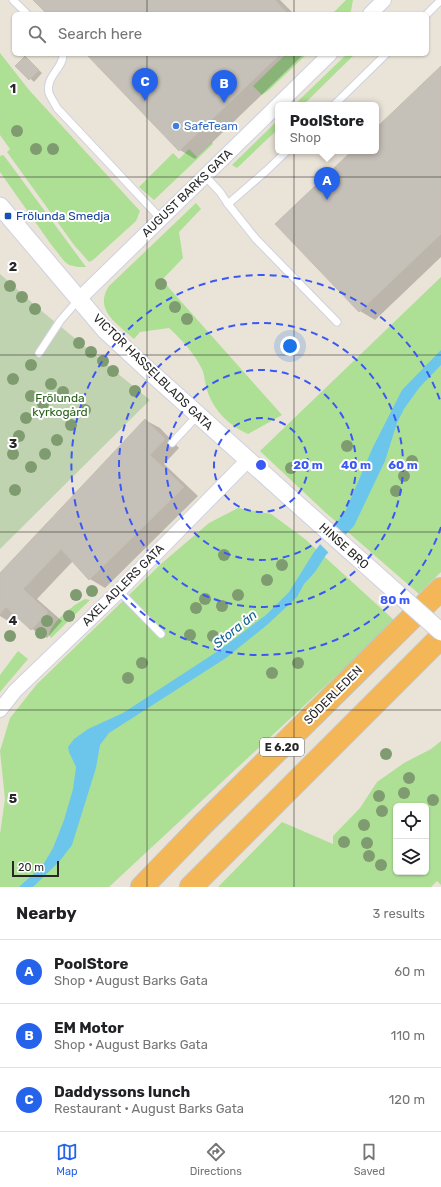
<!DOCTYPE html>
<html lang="en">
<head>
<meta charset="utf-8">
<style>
	:root { --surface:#fff; --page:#f6f6f6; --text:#202124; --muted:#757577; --line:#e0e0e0; --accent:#2563eb }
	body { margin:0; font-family:Rubik,sans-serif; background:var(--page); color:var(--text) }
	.controls { position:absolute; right:12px; bottom:12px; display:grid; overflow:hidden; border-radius:6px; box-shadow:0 1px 3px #0004 }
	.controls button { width:36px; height:36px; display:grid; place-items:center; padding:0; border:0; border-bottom:1px solid var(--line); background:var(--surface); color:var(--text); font:20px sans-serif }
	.scale { position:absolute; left:12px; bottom:10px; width:47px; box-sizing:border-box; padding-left:4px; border:2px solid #272727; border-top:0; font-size:11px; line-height:14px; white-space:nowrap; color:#272727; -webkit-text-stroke:3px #fff; paint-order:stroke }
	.you { position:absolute; left:290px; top:346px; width:14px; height:14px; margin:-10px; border:3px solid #fff; border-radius:50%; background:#1a73e8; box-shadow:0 0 0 6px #1a73e833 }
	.badge { display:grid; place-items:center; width:26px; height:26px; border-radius:50%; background:var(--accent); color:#fff; font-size:13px; font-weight:700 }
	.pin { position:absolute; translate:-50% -33px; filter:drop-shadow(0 1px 2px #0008) }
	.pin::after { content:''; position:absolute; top:21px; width:14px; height:12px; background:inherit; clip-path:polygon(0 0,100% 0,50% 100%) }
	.popup { position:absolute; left:275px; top:102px; width:104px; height:52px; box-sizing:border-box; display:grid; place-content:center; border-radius:6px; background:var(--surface); filter:drop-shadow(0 1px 3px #0005); font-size:13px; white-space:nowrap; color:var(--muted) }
	.popup b { font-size:15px; color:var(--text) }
	.popup::after { content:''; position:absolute; left:50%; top:100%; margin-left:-8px; border:8px solid transparent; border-top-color:var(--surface) }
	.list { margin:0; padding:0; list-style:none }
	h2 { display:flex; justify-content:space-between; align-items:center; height:52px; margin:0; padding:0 16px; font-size:17px }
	h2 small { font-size:13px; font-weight:400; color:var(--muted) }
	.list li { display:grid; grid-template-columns:26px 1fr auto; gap:12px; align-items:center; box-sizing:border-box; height:64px; padding:0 16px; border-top:1px solid var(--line) }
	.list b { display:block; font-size:15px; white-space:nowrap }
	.list p { margin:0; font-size:13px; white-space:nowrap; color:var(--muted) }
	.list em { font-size:13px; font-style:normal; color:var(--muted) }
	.icon { flex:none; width:22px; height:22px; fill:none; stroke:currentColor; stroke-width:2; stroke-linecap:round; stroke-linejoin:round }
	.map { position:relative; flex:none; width:441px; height:887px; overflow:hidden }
	.search { position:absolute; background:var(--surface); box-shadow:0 1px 3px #0004; left:12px; right:12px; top:12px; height:44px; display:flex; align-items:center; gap:10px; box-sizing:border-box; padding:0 14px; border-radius:6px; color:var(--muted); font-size:15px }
	.sheet { height:244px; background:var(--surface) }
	nav { display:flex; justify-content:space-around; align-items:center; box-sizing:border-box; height:56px; border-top:1px solid var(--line); background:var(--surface); font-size:11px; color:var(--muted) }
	nav a { display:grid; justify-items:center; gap:2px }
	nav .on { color:var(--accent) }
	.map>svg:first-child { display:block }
	.green { fill:#ade095; fill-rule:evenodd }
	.cemetery { fill:#c0d3b0 }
	.water { fill:#6cc6eb }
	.pier { fill:#eae3d8 }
	.shadow { fill:#0003 }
	.building { fill:#c5c0b8; stroke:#c5bfb3 }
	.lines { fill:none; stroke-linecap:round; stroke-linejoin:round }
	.service-casing { stroke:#ced1e0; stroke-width:9 }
	.minor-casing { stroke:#ced1e0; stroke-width:16 }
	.tertiary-casing { stroke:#ced1e0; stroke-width:19 }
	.trunk-casing { stroke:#c3c3c3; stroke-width:24 }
	.service { stroke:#fff; stroke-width:7 }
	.minor { stroke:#fff; stroke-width:14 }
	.tertiary { stroke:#fff; stroke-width:17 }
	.trunk { stroke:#f4b757; stroke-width:22 }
	.tertiary-bridge-casing { stroke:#ced1e0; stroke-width:19; stroke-linecap:butt }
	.tertiary-bridge { stroke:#fff; stroke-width:17 }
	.tree { fill:#7f9c70 }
	.grid { fill:none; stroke:#272727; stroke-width:1; stroke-opacity:0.55 }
	.ring { fill:none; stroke:#3a58f5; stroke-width:2; stroke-dasharray:7 5 }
	.shop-dot { fill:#3f7fe0; stroke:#fff; stroke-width:1.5 }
	.transit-dot { fill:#1a4fb4; stroke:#fff; stroke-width:1.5 }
	.labels { text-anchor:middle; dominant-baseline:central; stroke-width:4; stroke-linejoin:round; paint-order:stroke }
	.shield { fill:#fff; stroke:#686868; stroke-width:1 }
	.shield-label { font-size:11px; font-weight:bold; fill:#272727 }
	.shop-label { font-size:12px; fill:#366cbe; stroke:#fff; text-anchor:start }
	.street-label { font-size:12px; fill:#272727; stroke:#fff }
	.transit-label { font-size:12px; fill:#164399; stroke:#fff; text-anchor:start }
	.park-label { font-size:12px; fill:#27611a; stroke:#fff }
	.water-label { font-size:13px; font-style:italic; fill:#106292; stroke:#fff }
	.grid-label { font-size:13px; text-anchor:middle; font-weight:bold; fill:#272727; stroke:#fff; stroke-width:4; stroke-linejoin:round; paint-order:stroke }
	.centre { fill:#3a58f5; stroke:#fff; stroke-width:2 }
	.ring-label { font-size:12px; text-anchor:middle; font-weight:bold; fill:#3a58f5; stroke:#fff; stroke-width:4; stroke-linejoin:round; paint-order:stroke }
</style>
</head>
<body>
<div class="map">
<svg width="441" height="887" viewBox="0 0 441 887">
	<rect width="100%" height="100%" fill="#eae3d8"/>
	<g class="green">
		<polygon points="346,0 353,0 351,11 348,14 332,14"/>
		<polygon points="0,53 29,90 140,211 136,221 93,260 89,262 74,245 7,152 10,149 0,135"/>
		<polygon points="286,54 307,54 269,90 262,95 253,86"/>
		<polygon points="347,54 355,54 303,105 294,105"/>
		<polygon points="278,120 278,129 237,168 232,165"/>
		<polygon points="212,142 213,144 154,200 139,187 173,153 179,159 189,149 197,157"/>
		<polygon points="3,155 5,157 86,267 78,267 69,265 64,261 50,243 0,172 0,156"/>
		<path d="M 196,203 L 201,209 L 179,232 L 183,258 L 162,280 L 282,415 L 248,434 C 230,426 215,412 208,393 C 205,385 205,376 202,369 C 194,353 182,340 169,328 L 140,332 L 134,339 C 118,324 93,310 109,286 Z"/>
		<polygon points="441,277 441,572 419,594 326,513 260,451"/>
		<polygon points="238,508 271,514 305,539 395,621 109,887 0,887 0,834 5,799 0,751 10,718 37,684 162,563 209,523"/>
		<path d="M 85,599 L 90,600 L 51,638 L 49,635 C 51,622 73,605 85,599 Z"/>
		<polygon points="18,651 28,659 0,692 0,675"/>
		<path d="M 441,741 L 441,885 L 437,881 L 431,887 L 218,887 L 282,822 L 333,844 L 333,836 L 360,808 L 377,782 L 404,763 L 431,749 ZM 396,806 L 426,806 L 426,872 L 396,872 Z"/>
	</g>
	<polygon class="cemetery" points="0,274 38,308 150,400 0,549"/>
	<polygon class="water" points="441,350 441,365 419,388 404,409 397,423 385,461 354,526 326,555 315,572 304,584 297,597 267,625 226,658 109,733 100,745 96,768 72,845 59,862 33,887 19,887 43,865 53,848 64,820 73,789 76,767 69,752 68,747 74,739 88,729 123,713 218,651 266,615 289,592 314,552 345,512 373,447 402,390"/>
	<polygon class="pier" points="333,524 347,536 330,554 319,543"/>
	<g class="shadow">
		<polygon points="35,0 280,0 294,14 48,14"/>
		<polygon points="87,54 304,54 195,159 180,150"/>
		<polygon points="25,57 42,73 34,82 17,66"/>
		<polygon points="441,67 441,257 375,320 360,311 277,224 353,151 376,151 376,129"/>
		<polygon points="145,420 160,428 179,448 164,464 198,496 105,588 90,579 73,561 37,599 62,621 47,638 32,629 19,618 13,624 0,616 0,574"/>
	</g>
	<g class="building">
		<polygon points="33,0 275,0 288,14 47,14"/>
		<polygon points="86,54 280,54 179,151"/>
		<polygon points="25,56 39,70 29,80 15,66"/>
		<polygon points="441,66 441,234 359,312 275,224 352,151 376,151 376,128"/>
		<polygon points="145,419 165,439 150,455 184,487 89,580 61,549 23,589 48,612 31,630 6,607 0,614 0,573"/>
	</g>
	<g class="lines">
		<defs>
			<g id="service">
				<polyline points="13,0 27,14"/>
				<polyline points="427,14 441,0"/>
				<path d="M 63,54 C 64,68 45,76 49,93 C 51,98 55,104 57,108 L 161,219"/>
				<polyline points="334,105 386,54"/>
				<polyline points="205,176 220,192 228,204 266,171 287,151"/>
				<polyline points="228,204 256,239 337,322"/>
				<polyline points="39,353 60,321 79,299"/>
				<polyline points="172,443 197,416"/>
				<polyline points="119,591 161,634"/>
			</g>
			<g id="minor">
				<polyline points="370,14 384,0"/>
				<polyline points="79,299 330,54"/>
				<polyline points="0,710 15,691 119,591 247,461"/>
			</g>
			<polyline id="tertiary" points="0,206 105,330 147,369 305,511"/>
			<g id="trunk">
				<polyline points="142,887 202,825 441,589"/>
				<polyline points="191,887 441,637"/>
			</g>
		</defs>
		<use href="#service" class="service-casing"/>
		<use href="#minor" class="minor-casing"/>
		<use href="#tertiary" class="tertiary-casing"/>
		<use href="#trunk" class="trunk-casing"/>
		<use href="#service" class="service"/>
		<use href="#minor" class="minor"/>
		<use href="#tertiary" class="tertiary"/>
		<use href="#trunk" class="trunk"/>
		<defs>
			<polyline id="tertiary-bridge" points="305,511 441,632"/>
		</defs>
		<use href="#tertiary-bridge" class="tertiary-bridge-casing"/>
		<use href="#tertiary-bridge" class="tertiary-bridge"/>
	</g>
	<g class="tree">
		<circle cx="17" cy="131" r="6"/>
		<circle cx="36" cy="149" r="6"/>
		<circle cx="53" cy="149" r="6"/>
		<circle cx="161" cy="284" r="6"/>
		<circle cx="10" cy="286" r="6"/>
		<circle cx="22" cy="297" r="6"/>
		<circle cx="175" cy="307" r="6"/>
		<circle cx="35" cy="309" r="6"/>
		<circle cx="187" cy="319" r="6"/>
		<circle cx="79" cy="343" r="6"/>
		<circle cx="91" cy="352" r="6"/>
		<circle cx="103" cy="361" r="6"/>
		<circle cx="31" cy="365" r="6"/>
		<circle cx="113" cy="371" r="6"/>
		<circle cx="13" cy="379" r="6"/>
		<circle cx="51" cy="384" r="6"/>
		<circle cx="135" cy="391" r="6"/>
		<circle cx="63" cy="392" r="6"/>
		<circle cx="31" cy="396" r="6"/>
		<circle cx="43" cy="404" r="6"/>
		<circle cx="85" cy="410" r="6"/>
		<circle cx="26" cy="418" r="6"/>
		<circle cx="71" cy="425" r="6"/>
		<circle cx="19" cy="436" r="6"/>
		<circle cx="57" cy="440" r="6"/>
		<circle cx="347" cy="446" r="6"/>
		<circle cx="13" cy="454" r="6"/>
		<circle cx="45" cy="454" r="6"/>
		<circle cx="412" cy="461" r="6"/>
		<circle cx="31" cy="467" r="6"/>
		<circle cx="291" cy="468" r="6"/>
		<circle cx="404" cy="476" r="6"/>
		<circle cx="15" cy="490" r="6"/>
		<circle cx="396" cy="491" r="6"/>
		<circle cx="224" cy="555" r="6"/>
		<circle cx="282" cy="565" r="6"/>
		<circle cx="267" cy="580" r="6"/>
		<circle cx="92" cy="591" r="6"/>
		<circle cx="76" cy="595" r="6"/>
		<circle cx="238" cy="595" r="6"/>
		<circle cx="205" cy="599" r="6"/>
		<circle cx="222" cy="606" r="6"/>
		<circle cx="196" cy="608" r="6"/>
		<circle cx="69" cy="616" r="6"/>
		<circle cx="47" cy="621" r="6"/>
		<circle cx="41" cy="633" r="6"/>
		<circle cx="190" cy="635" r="6"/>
		<circle cx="10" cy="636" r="6"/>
		<circle cx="213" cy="636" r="6"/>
		<circle cx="142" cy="663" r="6"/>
		<circle cx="298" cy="663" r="6"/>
		<circle cx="272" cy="673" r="6"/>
		<circle cx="128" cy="678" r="6"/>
		<circle cx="386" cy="754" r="6"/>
		<circle cx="409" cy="778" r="6"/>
		<circle cx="404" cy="793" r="6"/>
		<circle cx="379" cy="796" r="6"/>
		<circle cx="433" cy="800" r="6"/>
		<circle cx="382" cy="811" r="6"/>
		<circle cx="364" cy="825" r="6"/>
		<circle cx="344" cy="842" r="6"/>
		<circle cx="367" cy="843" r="6"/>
		<circle cx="369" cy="856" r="6"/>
		<circle cx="381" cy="865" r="6"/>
	</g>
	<path class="grid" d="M 147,0 L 147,14M 294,0 L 294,14M 147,54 L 147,887M 294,54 L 294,887M 0,177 L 441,177M 0,355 L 441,355M 0,532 L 441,532M 0,710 L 441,710"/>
	<g class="ring">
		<circle cx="261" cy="465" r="47"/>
		<circle cx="261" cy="465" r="95"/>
		<circle cx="261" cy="465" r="142"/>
		<path d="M441 527A190 190 0 1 1 441 403"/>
	</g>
	<circle class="shop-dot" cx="176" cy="126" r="4"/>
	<rect class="transit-dot" x="4" y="212" width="8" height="8" rx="2"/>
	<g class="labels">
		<rect class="shield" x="260" y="738" width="44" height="18" rx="3"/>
		<g class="shield-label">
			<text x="282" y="747">E 6.20</text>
		</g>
		<g class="shop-label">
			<text x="184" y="126">SafeTeam</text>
		</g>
		<g class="street-label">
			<text transform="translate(187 193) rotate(-44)">AUGUST BARKS GATA</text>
			<text transform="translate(153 372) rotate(44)">VICTOR HASSELBLADS GATA</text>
			<text transform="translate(344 546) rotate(42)">HINSE BRO</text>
			<text transform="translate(123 585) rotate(-45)">AXEL ADLERS GATA</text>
			<text transform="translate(333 695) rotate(-45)">SÖDERLEDEN</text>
		</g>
		<g class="transit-label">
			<text x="16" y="216">Frölunda Smedja</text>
		</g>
		<g class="park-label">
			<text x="60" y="398">Frölunda<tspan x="60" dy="14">kyrkogård</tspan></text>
		</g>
		<g class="water-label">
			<text transform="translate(235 629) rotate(-39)">Stora ån</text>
		</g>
	</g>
	<g class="grid-label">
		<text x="13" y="93">1</text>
		<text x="13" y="271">2</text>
		<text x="13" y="448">3</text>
		<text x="13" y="625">4</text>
		<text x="13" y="803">5</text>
	</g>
	<circle cx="261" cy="465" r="6" class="centre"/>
	<g class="ring-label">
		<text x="308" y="469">20 m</text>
		<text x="356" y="469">40 m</text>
		<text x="403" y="469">60 m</text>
		<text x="395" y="604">80 m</text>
	</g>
</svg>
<div class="controls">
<button><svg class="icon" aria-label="locate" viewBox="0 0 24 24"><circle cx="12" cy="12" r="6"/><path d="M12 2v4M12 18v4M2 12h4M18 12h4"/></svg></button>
<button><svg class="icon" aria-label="layers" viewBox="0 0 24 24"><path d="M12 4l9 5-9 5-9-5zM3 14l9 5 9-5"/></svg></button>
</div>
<div class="scale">20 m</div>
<div class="you"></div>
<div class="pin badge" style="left:327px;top:200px">A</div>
<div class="popup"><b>PoolStore</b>Shop</div>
<div class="pin badge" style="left:224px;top:103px">B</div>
<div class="pin badge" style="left:145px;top:101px">C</div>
<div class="search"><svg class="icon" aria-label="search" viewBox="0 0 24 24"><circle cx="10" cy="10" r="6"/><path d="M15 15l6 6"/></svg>Search here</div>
</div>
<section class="sheet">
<h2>Nearby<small>3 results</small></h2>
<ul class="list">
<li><span class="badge">A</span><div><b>PoolStore</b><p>Shop · August Barks Gata</p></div><em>60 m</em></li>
<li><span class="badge">B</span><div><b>EM Motor</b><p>Shop · August Barks Gata</p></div><em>110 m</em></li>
<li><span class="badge">C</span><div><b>Daddyssons lunch</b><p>Restaurant · August Barks Gata</p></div><em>120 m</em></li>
</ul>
</section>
<nav>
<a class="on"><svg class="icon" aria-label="map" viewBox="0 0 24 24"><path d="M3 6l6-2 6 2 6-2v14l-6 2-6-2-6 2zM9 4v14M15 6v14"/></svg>Map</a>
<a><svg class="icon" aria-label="directions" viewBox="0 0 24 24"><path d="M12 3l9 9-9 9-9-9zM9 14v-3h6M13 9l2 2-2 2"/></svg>Directions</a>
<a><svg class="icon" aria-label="saved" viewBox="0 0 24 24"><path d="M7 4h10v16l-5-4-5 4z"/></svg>Saved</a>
</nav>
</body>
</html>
